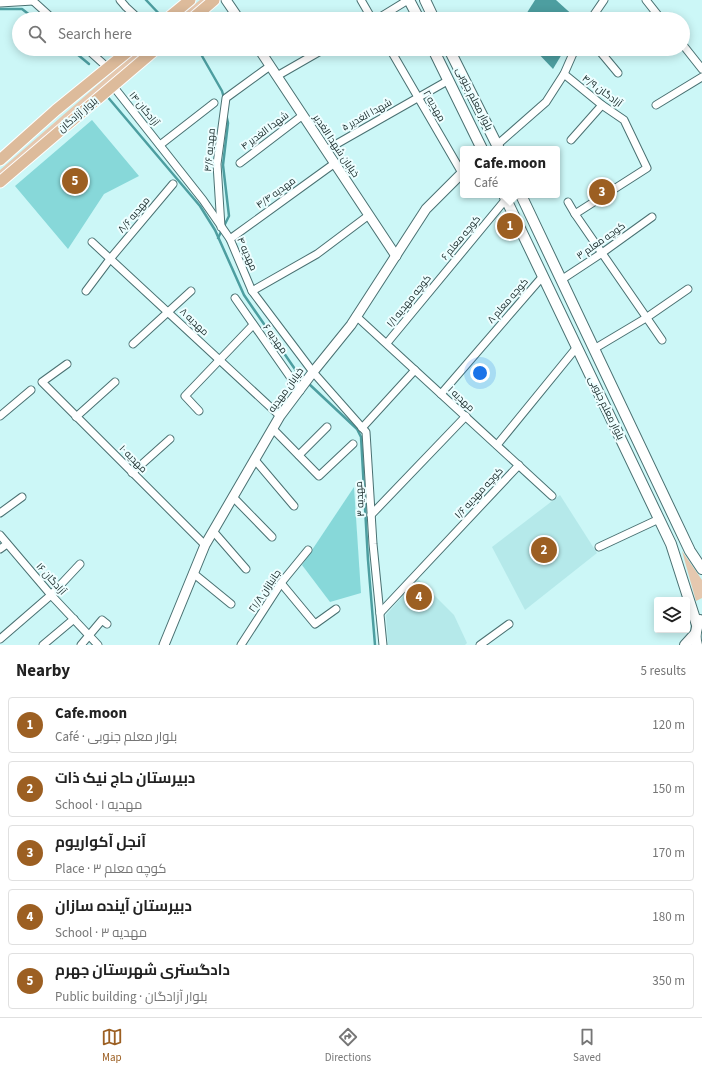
<!DOCTYPE html>
<html lang="en">
<head>
<meta charset="utf-8">
<style>
	:root { --surface:#fff; --page:#f2f2f2; --text:#222; --muted:#767676; --line:#e0e0e0; --accent:#9c5f22 }
	body { margin:0; font-family:"Source Sans 3",Cairo,sans-serif; background:var(--page); color:var(--text) }
	.controls { position:absolute; right:12px; bottom:12px; display:grid; overflow:hidden; border-radius:4px; box-shadow:0 2px 10px #0003 }
	.controls button { width:36px; height:36px; display:grid; place-items:center; padding:0; border:0; border-bottom:1px solid var(--line); background:var(--surface); color:var(--text); font:20px sans-serif }
	.you { position:absolute; left:480px; top:373px; width:14px; height:14px; margin:-10px; border:3px solid #fff; border-radius:50%; background:#1a73e8; box-shadow:0 0 0 6px #1a73e833 }
	.badge { display:grid; place-items:center; width:26px; height:26px; border-radius:50%; background:var(--accent); color:#fff; font-size:13px; font-weight:700 }
	.pin { position:absolute; translate:-50% -50%; border:2px solid #fff; box-shadow:0 1px 4px #0006 }
	.popup { position:absolute; left:460px; top:146px; width:100px; height:52px; box-sizing:border-box; display:grid; place-content:center; border-radius:4px; background:var(--surface); filter:drop-shadow(0 1px 3px #0005); font-size:13px; white-space:nowrap; color:var(--muted) }
	.popup b { font-size:15px; color:var(--text) }
	.popup::after { content:''; position:absolute; left:50%; top:100%; margin-left:-8px; border:8px solid transparent; border-top-color:var(--surface) }
	.list { margin:0; padding:0; list-style:none }
	h2 { display:flex; justify-content:space-between; align-items:center; height:52px; margin:0; padding:0 16px; font-size:17px }
	h2 small { font-size:13px; font-weight:400; color:var(--muted) }
	.list li { display:grid; grid-template-columns:26px 1fr auto; gap:12px; align-items:center; box-sizing:border-box; height:56px; margin:0 8px 8px; padding:0 8px; border:1px solid var(--line); border-radius:4px }
	.list b { display:block; font-size:15px; white-space:nowrap }
	.list p { margin:0; font-size:13px; white-space:nowrap; color:var(--muted) }
	.list em { font-size:13px; font-style:normal; color:var(--muted) }
	.icon { flex:none; width:22px; height:22px; fill:none; stroke:currentColor; stroke-width:2; stroke-linecap:round; stroke-linejoin:round }
	.map { position:relative; flex:none; width:702px; height:645px; overflow:hidden }
	.search { position:absolute; background:var(--surface); box-shadow:0 2px 10px #0003; left:12px; right:12px; top:12px; height:44px; display:flex; align-items:center; gap:10px; box-sizing:border-box; padding:0 14px; border-radius:22px; color:var(--muted); font-size:15px }
	.sheet { height:372px; background:var(--surface) }
	nav { display:flex; justify-content:space-around; align-items:center; box-sizing:border-box; height:56px; border-top:1px solid var(--line); background:var(--surface); font-size:11px; color:var(--muted) }
	nav a { display:grid; justify-items:center; gap:2px }
	nav .on { color:var(--accent) }
	.map>svg:first-child { display:block }
	.built { fill:#b5e9ea }
	.green { fill:#e5c8af }
	.water { fill:#4d9ea0 }
	.lines { fill:none; stroke-linecap:round; stroke-linejoin:round }
	.stream { stroke:#4d9ea0; stroke-width:2.5 }
	.building { fill:#87d8d9 }
	.minor-casing { stroke:#4a7172; stroke-width:9 }
	.tertiary-casing { stroke:#4a7172; stroke-width:11 }
	.secondary-casing { stroke:#4a7172; stroke-width:12 }
	.primary-casing { stroke:#fff; stroke-width:13 }
	.minor { stroke:#fff; stroke-width:7 }
	.tertiary { stroke:#fff; stroke-width:9 }
	.secondary { stroke:#fff; stroke-width:10 }
	.primary { stroke:#ddbb9b; stroke-width:11 }
	.labels { text-anchor:middle; dominant-baseline:central; stroke-width:4; stroke-linejoin:round; paint-order:stroke }
	.street-label { font-size:10px; fill:#172828; stroke:#edfeff }
</style>
</head>
<body>
<div class="map">
<svg width="702" height="645" viewBox="0 0 702 645">
	<rect width="100%" height="100%" fill="#ccf7f7"/>
	<g class="built">
		<polygon points="560,495 597,553 525,610 492,547"/>
		<polygon points="418,579 454,615 467,643 465,645 388,645 386,615"/>
	</g>
	<g class="green">
		<polygon points="200,0 210,0 188,19 177,19"/>
		<polygon points="140,49 152,49 0,176 0,170 107,77"/>
		<polygon points="682,551 702,580 702,598 696,601"/>
	</g>
	<g class="water">
		<polygon points="535,0 556,0 577,19 523,19"/>
		<polygon points="534,49 565,49 553,69"/>
	</g>
	<g class="lines">
		<g class="stream">
			<polyline points="146,0 164,19"/>
			<polyline points="0,9 22,9 35,19"/>
			<polyline points="71,49 89,64"/>
			<polyline points="198,49 222,91 224,98"/>
			<polyline points="106,95 200,206 215,230 244,295 299,375 304,380"/>
			<polyline points="218,238 229,216 223,165 228,123 226,114"/>
			<polyline points="308,383 357,429 361,437 368,560 375,645"/>
		</g>
	</g>
	<g class="building">
		<polygon points="92,120 139,176 104,194 68,249 15,186"/>
		<polygon points="354,487 361,593 330,602 302,565"/>
	</g>
	<g class="lines">
		<defs>
			<g id="minor">
				<polyline points="32,0 53,19"/>
				<polyline points="120,0 126,7 139,19"/>
				<polyline points="361,0 372,19"/>
				<polyline points="646,0 661,19"/>
				<polyline points="0,3 33,1"/>
				<polyline points="377,19 408,0"/>
				<polyline points="591,19 604,0"/>
				<polyline points="683,45 702,69"/>
				<polyline points="87,49 108,68"/>
				<polyline points="390,49 462,173"/>
				<polyline points="598,49 618,73"/>
				<polyline points="564,74 602,105 624,120 647,168 575,214 662,340"/>
				<polyline points="277,76 324,49"/>
				<polyline points="113,86 203,200 230,239 252,291 313,372 366,432 373,544 383,645"/>
				<polyline points="656,105 702,77"/>
				<polyline points="571,140 602,105"/>
				<polyline points="160,145 214,103"/>
				<polyline points="497,145 546,102 564,74 575,49"/>
				<polyline points="326,150 449,80"/>
				<polyline points="240,163 303,115"/>
				<polyline points="568,202 575,214"/>
				<polyline points="221,227 217,164 226,98 270,66"/>
				<polyline points="230,239 335,163"/>
				<polyline points="92,242 280,416"/>
				<polyline points="561,280 602,253 652,217"/>
				<polyline points="86,291 110,259 173,184"/>
				<polyline points="252,291 317,254 369,215"/>
				<polyline points="235,298 300,391"/>
				<polyline points="356,316 552,496"/>
				<polyline points="387,343 506,199"/>
				<polyline points="133,344 191,291"/>
				<polyline points="594,349 646,318 688,289"/>
				<polyline points="67,364 42,382 205,545"/>
				<polyline points="441,394 543,276"/>
				<polyline points="199,411 185,396 253,325"/>
				<polyline points="0,416 31,390"/>
				<polyline points="76,417 115,382"/>
				<polyline points="362,428 415,370"/>
				<polyline points="273,429 319,476 353,444"/>
				<polyline points="497,445 577,347"/>
				<polyline points="299,455 327,427"/>
				<polyline points="255,460 294,506"/>
				<polyline points="132,473 170,439"/>
				<polyline points="233,497 272,537"/>
				<polyline points="0,513 22,497"/>
				<polyline points="371,515 466,416"/>
				<polyline points="213,531 246,569"/>
				<polyline points="0,535 51,595 98,645"/>
				<polyline points="599,547 659,519"/>
				<polyline points="0,549 7,544"/>
				<polyline points="193,573 231,604"/>
				<polyline points="281,583 315,624 336,609"/>
				<polyline points="380,613 519,465"/>
				<polyline points="0,639 51,595 80,564"/>
				<polyline points="43,645 74,619"/>
				<polyline points="81,645 102,620 107,624"/>
				<polyline points="241,645 281,583 308,550"/>
				<polyline points="480,645 509,624"/>
			</g>
			<g id="tertiary">
				<polyline points="226,0 239,19"/>
				<polyline points="259,49 396,256"/>
				<polyline points="164,645 205,545 280,416 313,372 351,325 426,209 463,172"/>
			</g>
			<g id="secondary">
				<polyline points="409,0 419,19"/>
				<polyline points="425,0 434,19"/>
				<polyline points="433,49 482,149"/>
				<polyline points="449,49 499,149"/>
				<polyline points="504,195 671,544 697,625"/>
				<polyline points="521,195 690,551 702,569"/>
				<polyline points="685,645 695,634"/>
				<path d="M 697,645 C 694,636 696,628 700,620"/>
			</g>
			<g id="primary">
				<polyline points="167,19 190,0"/>
				<polyline points="192,19 214,0"/>
				<polyline points="0,160 56,110 131,49"/>
				<polyline points="0,182 156,49"/>
			</g>
		</defs>
		<use href="#minor" class="minor-casing"/>
		<use href="#tertiary" class="tertiary-casing"/>
		<use href="#secondary" class="secondary-casing"/>
		<use href="#primary" class="primary-casing"/>
		<use href="#minor" class="minor"/>
		<use href="#tertiary" class="tertiary"/>
		<use href="#secondary" class="secondary"/>
		<use href="#primary" class="primary"/>
	</g>
	<g class="labels">
		<g class="street-label">
			<text transform="translate(602 91) rotate(37)">آزادگان ۴/۹</text>
			<text transform="translate(474 99) rotate(63)">بلوار معلم جنوبی</text>
			<text transform="translate(434 106) rotate(60)">مهدیه ۲</text>
			<text transform="translate(144 109) rotate(51)">آزادگان ۱۴</text>
			<text transform="translate(78 115) rotate(-40)">بلوار آزادگان</text>
			<text transform="translate(367 115) rotate(-29)">شهدا الغدیر ۵</text>
			<text transform="translate(265 131) rotate(-37)">شهدا الغدیر ۴</text>
			<text transform="translate(336 146) rotate(56)">خیابان شهدا الغدیر</text>
			<text transform="translate(210 150) rotate(-85)">مهدیه ۴/۶</text>
			<text transform="translate(276 193) rotate(-36)">مهدیه ۴/۴</text>
			<text transform="translate(134 215) rotate(-50)">مهدیه ۸/۶</text>
			<text transform="translate(461 238) rotate(-50)">کوچه معلم ۶</text>
			<text transform="translate(601 241) rotate(-35)">کوچه معلم ۳</text>
			<text transform="translate(247 254) rotate(66)">مهدیه ۴</text>
			<text transform="translate(409 301) rotate(-51)">کوچه مهدیه ۱/۱</text>
			<text transform="translate(508 301) rotate(-49)">کوچه معلم ۸</text>
			<text transform="translate(194 322) rotate(43)">مهدیه ۸</text>
			<text transform="translate(275 339) rotate(54)">مهدیه ۶</text>
			<text transform="translate(286 390) rotate(-54)">خیابان مهدیه</text>
			<text transform="translate(461 399) rotate(43)">مهدیه ۱</text>
			<text transform="translate(606 408) rotate(64)">بلوار معلم جنوبی</text>
			<text transform="translate(133 459) rotate(45)">مهدیه ۱۰</text>
			<text transform="translate(479 493) rotate(-47)">کوچه مهدیه ۱/۶</text>
			<text transform="translate(360 499) rotate(-94)">مهدیه ۳</text>
			<text transform="translate(51 579) rotate(48)">آزادگان ۱۶</text>
			<text transform="translate(265 591) rotate(-56)">جانبازان ۲۱/۸</text>
		</g>
	</g>
</svg>
<div class="controls">
<button><svg class="icon" aria-label="layers" viewBox="0 0 24 24"><path d="M12 4l9 5-9 5-9-5zM3 14l9 5 9-5"/></svg></button>
</div>
<div class="you"></div>
<div class="pin badge" style="left:510px;top:226px">1</div>
<div class="popup"><b>Cafe.moon</b>Café</div>
<div class="pin badge" style="left:544px;top:550px">2</div>
<div class="pin badge" style="left:602px;top:192px">3</div>
<div class="pin badge" style="left:419px;top:597px">4</div>
<div class="pin badge" style="left:75px;top:181px">5</div>
<div class="search"><svg class="icon" aria-label="search" viewBox="0 0 24 24"><circle cx="10" cy="10" r="6"/><path d="M15 15l6 6"/></svg>Search here</div>
</div>
<section class="sheet">
<h2>Nearby<small>5 results</small></h2>
<ul class="list">
<li><span class="badge">1</span><div><b>Cafe.moon</b><p>Café · بلوار معلم جنوبی</p></div><em>120 m</em></li>
<li><span class="badge">2</span><div><b>دبیرستان حاج نیک ذات</b><p>School · مهدیه ۱</p></div><em>150 m</em></li>
<li><span class="badge">3</span><div><b>آنجل آکواریوم</b><p>Place · کوچه معلم ۳</p></div><em>170 m</em></li>
<li><span class="badge">4</span><div><b>دبیرستان آینده سازان</b><p>School · مهدیه ۳</p></div><em>180 m</em></li>
<li><span class="badge">5</span><div><b>دادگستری شهرستان جهرم</b><p>Public building · بلوار آزادگان</p></div><em>350 m</em></li>
</ul>
</section>
<nav>
<a class="on"><svg class="icon" aria-label="map" viewBox="0 0 24 24"><path d="M3 6l6-2 6 2 6-2v14l-6 2-6-2-6 2zM9 4v14M15 6v14"/></svg>Map</a>
<a><svg class="icon" aria-label="directions" viewBox="0 0 24 24"><path d="M12 3l9 9-9 9-9-9zM9 14v-3h6M13 9l2 2-2 2"/></svg>Directions</a>
<a><svg class="icon" aria-label="saved" viewBox="0 0 24 24"><path d="M7 4h10v16l-5-4-5 4z"/></svg>Saved</a>
</nav>
</body>
</html>
